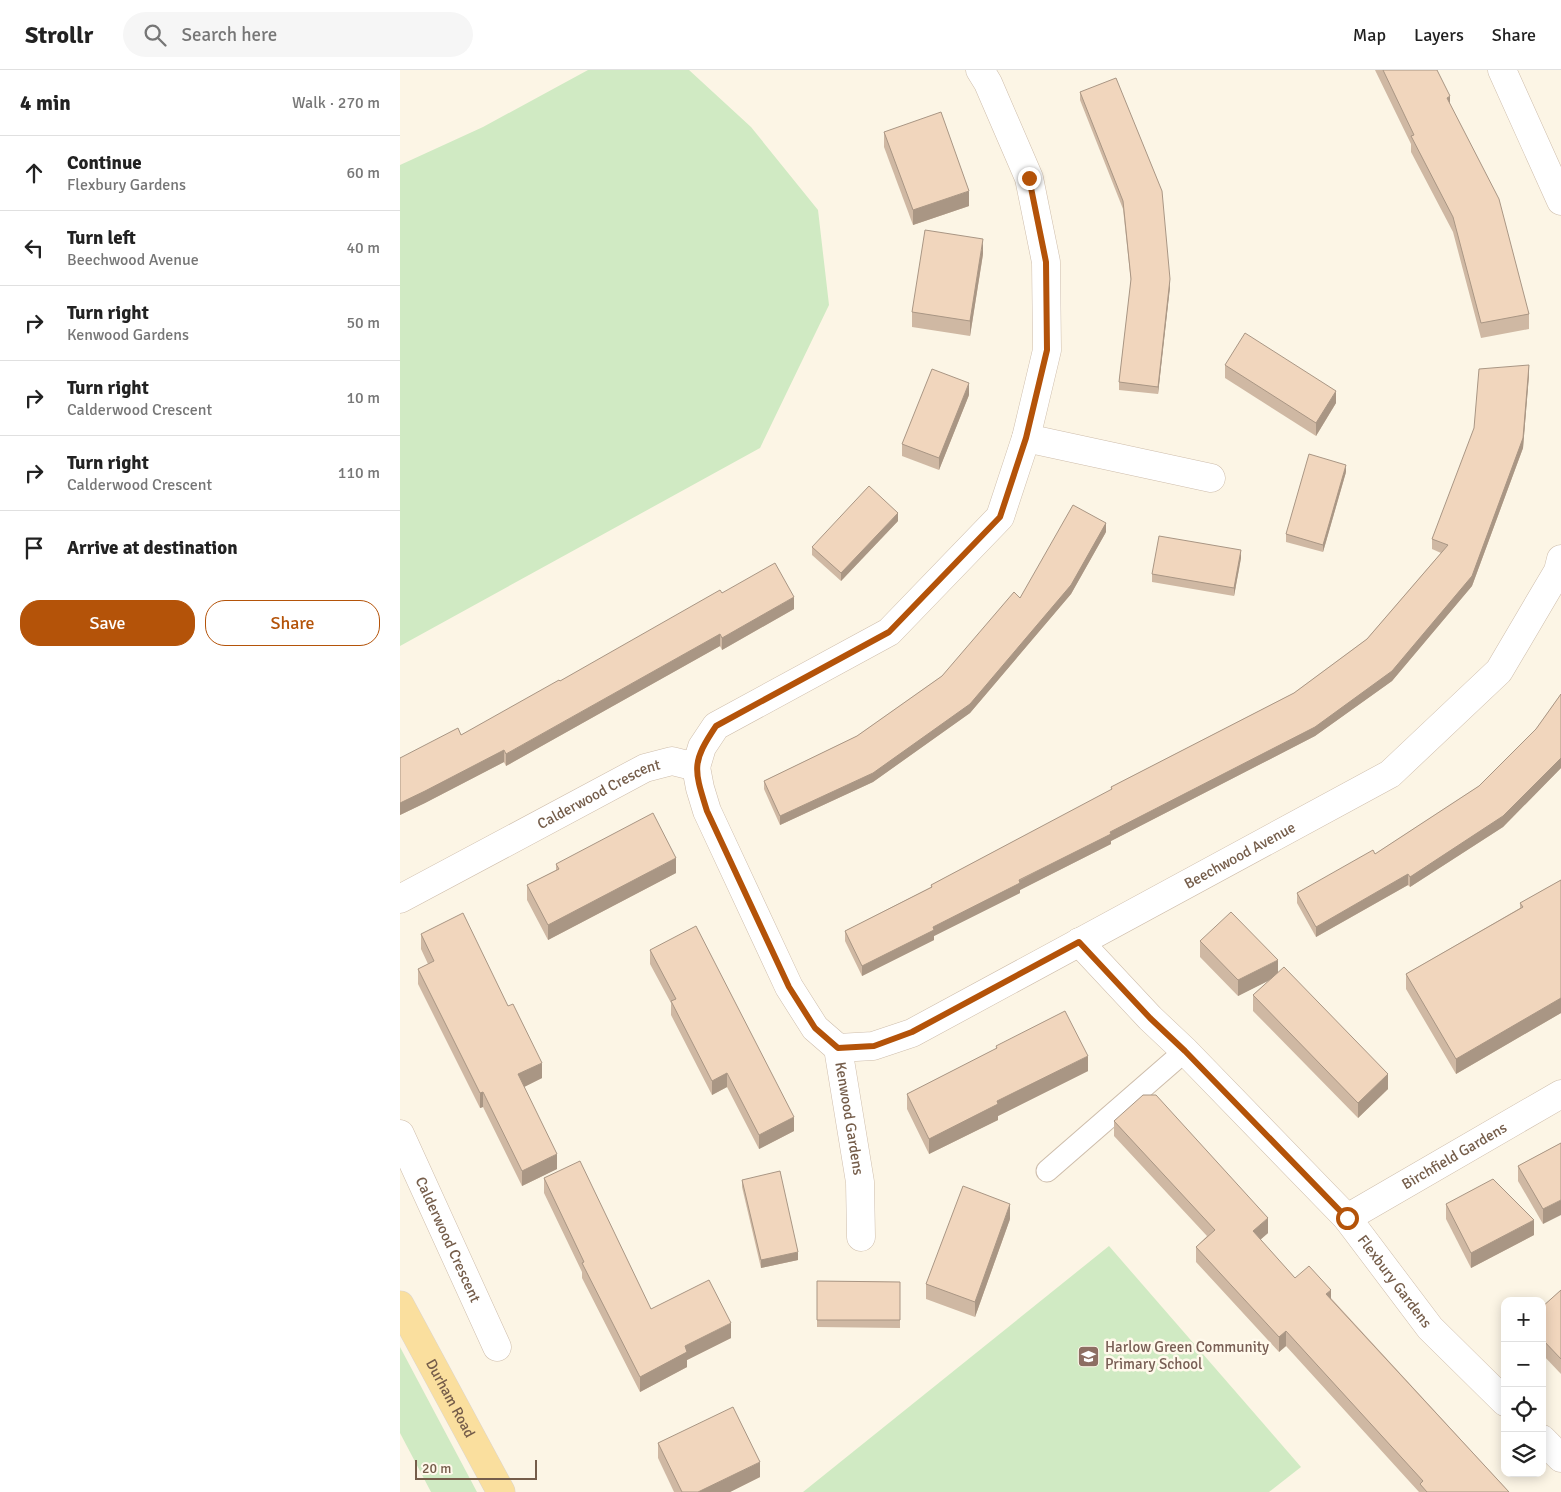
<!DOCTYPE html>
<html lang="en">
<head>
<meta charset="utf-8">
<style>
	:root { --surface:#fff; --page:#f6f6f6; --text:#222; --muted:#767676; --line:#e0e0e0; --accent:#b45309 }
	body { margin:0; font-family:Signika,sans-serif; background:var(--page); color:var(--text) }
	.controls { position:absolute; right:15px; bottom:15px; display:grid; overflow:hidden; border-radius:10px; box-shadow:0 2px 12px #0003 }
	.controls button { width:45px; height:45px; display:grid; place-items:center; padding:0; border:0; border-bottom:1px solid var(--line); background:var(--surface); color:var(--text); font:25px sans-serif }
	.scale { position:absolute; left:15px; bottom:12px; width:122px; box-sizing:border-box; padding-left:5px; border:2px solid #755d4a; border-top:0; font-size:14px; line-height:18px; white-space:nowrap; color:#755d4a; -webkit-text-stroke:4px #fff9eb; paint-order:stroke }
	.stop { position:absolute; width:15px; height:15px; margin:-11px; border:4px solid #b45309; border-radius:50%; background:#fff }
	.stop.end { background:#b45309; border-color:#fff; box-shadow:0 1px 5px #0008 }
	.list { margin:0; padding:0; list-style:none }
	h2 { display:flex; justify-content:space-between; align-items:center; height:65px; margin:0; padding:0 20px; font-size:21px }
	h2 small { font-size:16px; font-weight:400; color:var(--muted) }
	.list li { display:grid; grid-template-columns:32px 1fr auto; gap:15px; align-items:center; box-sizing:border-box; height:75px; padding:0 20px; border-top:1px solid var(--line) }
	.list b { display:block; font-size:19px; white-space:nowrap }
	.list p { margin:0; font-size:16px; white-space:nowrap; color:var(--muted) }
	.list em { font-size:16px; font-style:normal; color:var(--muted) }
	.actions { display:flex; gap:10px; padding:15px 20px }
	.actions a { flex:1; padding:11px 0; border:1px solid var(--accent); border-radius:20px; text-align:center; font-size:18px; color:var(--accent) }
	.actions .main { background:var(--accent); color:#fff }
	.icon { flex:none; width:28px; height:28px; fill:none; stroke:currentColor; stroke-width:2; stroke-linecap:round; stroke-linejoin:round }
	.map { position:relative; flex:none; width:1161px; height:1422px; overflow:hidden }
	header { display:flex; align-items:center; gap:30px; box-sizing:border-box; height:70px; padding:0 25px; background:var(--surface); border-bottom:1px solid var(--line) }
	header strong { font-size:24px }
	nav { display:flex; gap:28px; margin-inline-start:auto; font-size:18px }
	.search { width:350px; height:45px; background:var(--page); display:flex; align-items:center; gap:12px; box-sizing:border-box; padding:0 18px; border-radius:28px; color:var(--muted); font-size:19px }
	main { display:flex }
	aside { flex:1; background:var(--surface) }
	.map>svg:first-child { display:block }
	.green { fill:#d0eac3 }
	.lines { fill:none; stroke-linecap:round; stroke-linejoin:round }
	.service-casing { stroke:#cebdab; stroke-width:23 }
	.minor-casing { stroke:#cebdab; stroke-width:29 }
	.primary-casing { stroke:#dbd5d0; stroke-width:29 }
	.service { stroke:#fff; stroke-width:21 }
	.minor { stroke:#fff; stroke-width:28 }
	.primary { stroke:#fadf9e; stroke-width:28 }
	.wall { fill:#cfb8a3 }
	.shaded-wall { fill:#a99684 }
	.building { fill:#f1d6bd; stroke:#a99684 }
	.route { stroke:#b45309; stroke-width:6 }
	.labels { text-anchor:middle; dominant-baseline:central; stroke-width:5; stroke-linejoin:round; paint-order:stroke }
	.street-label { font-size:15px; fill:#755d4a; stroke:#fff9eb }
	.education-label { font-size:15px; fill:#785e54; stroke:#fff9eb; text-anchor:start }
</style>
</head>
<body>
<header>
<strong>Strollr</strong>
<div class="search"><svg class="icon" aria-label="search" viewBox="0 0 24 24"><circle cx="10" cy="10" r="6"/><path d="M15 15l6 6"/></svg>Search here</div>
<nav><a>Map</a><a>Layers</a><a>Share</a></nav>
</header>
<main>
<aside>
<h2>4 min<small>Walk · 270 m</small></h2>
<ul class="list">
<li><svg class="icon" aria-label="ahead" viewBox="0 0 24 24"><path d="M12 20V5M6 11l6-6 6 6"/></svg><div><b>Continue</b><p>Flexbury Gardens</p></div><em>60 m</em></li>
<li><svg class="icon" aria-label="left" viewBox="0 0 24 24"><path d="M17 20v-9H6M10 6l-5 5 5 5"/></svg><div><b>Turn left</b><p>Beechwood Avenue</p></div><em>40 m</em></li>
<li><svg class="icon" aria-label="right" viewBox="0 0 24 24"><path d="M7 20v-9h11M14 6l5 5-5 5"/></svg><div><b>Turn right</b><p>Kenwood Gardens</p></div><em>50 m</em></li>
<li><svg class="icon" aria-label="right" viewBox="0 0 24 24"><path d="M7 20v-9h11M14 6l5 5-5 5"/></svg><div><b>Turn right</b><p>Calderwood Crescent</p></div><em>10 m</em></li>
<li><svg class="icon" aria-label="right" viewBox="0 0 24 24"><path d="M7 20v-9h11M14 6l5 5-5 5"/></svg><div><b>Turn right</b><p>Calderwood Crescent</p></div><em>110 m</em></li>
<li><svg class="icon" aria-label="arrive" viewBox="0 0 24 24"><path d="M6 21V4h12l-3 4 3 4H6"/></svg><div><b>Arrive at destination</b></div></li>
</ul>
<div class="actions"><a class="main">Save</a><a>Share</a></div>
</aside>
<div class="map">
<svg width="1161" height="1422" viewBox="0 0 1161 1422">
	<rect width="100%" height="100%" fill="#fcf5e5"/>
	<g class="green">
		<polygon points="188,0 289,0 351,57 418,140 429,235 360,378 0,576 0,95 83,57"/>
		<polygon points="709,1176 901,1397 869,1422 403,1422"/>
		<polygon points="0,1277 77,1422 31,1422 0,1363"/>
	</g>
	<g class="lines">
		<defs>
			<polyline id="service" points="647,1101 785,981"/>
			<g id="minor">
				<polyline points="1102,0 1161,131"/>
				<polyline points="626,368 811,408"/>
				<path id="s1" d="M 296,697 L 300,718 L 307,741 L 389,917 L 415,958 L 438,978 L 460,1112 L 461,1167"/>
				<path id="s2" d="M 0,829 L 245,698 L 272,691 L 296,697 L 302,677 L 316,656 L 489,562 L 600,447 L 626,368 L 647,280 L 646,192 L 629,108 L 588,13 L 580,0"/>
				<path id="s3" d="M 679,872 L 750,948 L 785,981 L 947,1148 L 1030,1258 L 1105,1332"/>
				<path id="s4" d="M 438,978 L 473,976 L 512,963 L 990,704 L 1099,601 L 1158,501 L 1161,489"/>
				<path id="s5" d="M 0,1064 L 97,1277"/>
				<path id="s6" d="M 947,1148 L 1161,1024"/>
				<polyline points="1142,1369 1161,1388"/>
			</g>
			<g id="primary">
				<path id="s7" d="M 0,1235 L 101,1422"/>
			</g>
		</defs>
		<use href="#service" class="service-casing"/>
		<use href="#minor" class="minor-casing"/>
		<use href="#primary" class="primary-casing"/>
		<use href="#service" class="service"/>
		<use href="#minor" class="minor"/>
		<use href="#primary" class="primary"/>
	</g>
	<g class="wall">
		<polygon points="975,0 1037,0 1129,244 1129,259 1081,268 1053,162 1011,82 1011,74"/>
		<polygon points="680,22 770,217 758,324 719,320 719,312 731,212 723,139 680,30"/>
		<polygon points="484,62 569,136 513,155 484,77"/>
		<polygon points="583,184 570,266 512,257 512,242"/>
		<polygon points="825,295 936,333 916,366 825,308"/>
		<polygon points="1129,305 1123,378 1072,516 992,611 915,666 711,771 711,774 620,820 620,823 534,866 534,870 462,906 445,871 445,861 531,817 531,815 711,720 711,717 894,623 967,569 1041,483 1032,479 1032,469"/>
		<polygon points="569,325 539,400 502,386 502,374"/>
		<polygon points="946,402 923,482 886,472 886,464"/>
		<polygon points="498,451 441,511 412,485 412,477"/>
		<polygon points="706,462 671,524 570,643 473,712 380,755 364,719 364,711 457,666 542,606 620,528"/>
		<polygon points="841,488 834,526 752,512 752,504"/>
		<polygon points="322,523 394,539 322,580 320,576 106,696 104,692 25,733 0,745 0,688 61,665"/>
		<polygon points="1161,624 1161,698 1103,757 1010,817 1008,815 916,867 897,833 897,823 975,784 1079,716 1136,659"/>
		<polygon points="156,794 276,803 148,870 127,830 127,815 156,800"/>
		<polygon points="1161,810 1161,943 1056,1004 1006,919 1006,904 1120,838 1120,833"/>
		<polygon points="21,864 142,1008 124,1017 157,1099 122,1116 83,1037 80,1038 18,914 18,899 28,894 21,879"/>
		<polygon points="800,871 878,902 988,1019 958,1048 853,941 853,925 871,909 838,926 800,887"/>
		<polygon points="250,880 394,1061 359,1079 327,1017 312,1025 271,945 271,933 250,894"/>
		<polygon points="596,976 688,1001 598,1046 598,1050 529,1084 507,1039 507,1024 596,979"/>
		<polygon points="714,1051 868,1163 860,1170 895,1208 931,1228 1109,1422 1019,1422 886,1276 879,1282 796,1192 796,1177 807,1166 714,1066"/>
		<polygon points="1161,1073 1143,1154 1118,1111 1118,1096"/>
		<polygon points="144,1108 251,1239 331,1268 287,1290 287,1297 240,1322 182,1208 182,1202 144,1123"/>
		<polygon points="342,1110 398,1190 361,1198 342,1117"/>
		<polygon points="1046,1134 1134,1165 1071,1198 1046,1149"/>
		<polygon points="610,1149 575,1247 526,1229 526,1214"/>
		<polygon points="417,1211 500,1212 500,1258 417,1257"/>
		<polygon points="1161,1220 1161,1304 1142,1284 1142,1237"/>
		<polygon points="258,1373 360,1407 330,1422 274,1422 258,1388"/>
	</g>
	<g class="shaded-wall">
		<polygon points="1050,26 1050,41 1047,28"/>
		<polygon points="569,121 569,136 513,155 513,140"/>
		<polygon points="583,169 583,184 570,266 570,251"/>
		<polygon points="770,209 770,217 758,324 758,317"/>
		<polygon points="1129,295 1129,305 1123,378 1072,516 992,611 915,666 711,771 711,774 620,820 620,823 534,866 534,870 462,906 462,896 533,857 710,762 992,601"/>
		<polygon points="569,313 569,325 539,400 539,388"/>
		<polygon points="936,321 936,333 916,366 916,353"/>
		<polygon points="946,395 946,402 923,482 923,475"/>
		<polygon points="498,443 498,451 441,511 441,503"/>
		<polygon points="706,453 706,462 671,524 570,643 473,712 380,755 380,746 473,703"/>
		<polygon points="841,480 841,488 834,526 834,518"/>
		<polygon points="394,527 394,539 322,580 322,568"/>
		<polygon points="320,564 320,576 106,696 106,684"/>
		<polygon points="104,680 104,692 25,733 0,745 0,733"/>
		<polygon points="1161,688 1161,698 1103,757 1010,817 1010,807"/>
		<polygon points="276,788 276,803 148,870 148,855"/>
		<polygon points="1008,804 1008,815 916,867 916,857"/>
		<polygon points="878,890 878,906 838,926 838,910"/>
		<polygon points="1161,928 1161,943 1056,1004 1056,989"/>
		<polygon points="688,986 688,1001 598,1046 598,1050 529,1084 529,1069 597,1031"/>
		<polygon points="142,993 142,1008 118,1020 118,1004"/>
		<polygon points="327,1003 327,1017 312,1025 312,1011"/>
		<polygon points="988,1004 988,1019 958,1048 958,1033"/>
		<polygon points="83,1022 83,1037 80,1038 80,1023"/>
		<polygon points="394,1047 394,1061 359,1079 359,1065"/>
		<polygon points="157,1084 157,1099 122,1116 122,1101"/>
		<polygon points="1161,1130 1161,1145 1143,1154 1143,1139"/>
		<polygon points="610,1134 610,1149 575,1247 575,1232"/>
		<polygon points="868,1148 868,1163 853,1176 853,1161"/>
		<polygon points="1134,1150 1134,1165 1071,1198 1071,1183"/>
		<polygon points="398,1182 398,1190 361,1198 361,1190"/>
		<polygon points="931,1220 931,1235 926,1224"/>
		<polygon points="331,1253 331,1268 287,1290 287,1297 240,1322 240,1307 285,1276"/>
		<polygon points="886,1261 886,1276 879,1282 879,1267"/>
		<polygon points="360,1392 360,1407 330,1422 298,1422"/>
	</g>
	<g class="building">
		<polygon points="983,0 1037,0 1050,26 1047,28 1099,129 1129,244 1081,253 1053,147 1011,66 1014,65"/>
		<polygon points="716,8 762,121 770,209 758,317 719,312 731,209 723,131 680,22"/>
		<polygon points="541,42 569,121 513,140 484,62"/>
		<polygon points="525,160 583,169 570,251 512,242"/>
		<polygon points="845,263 936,321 916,353 825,295"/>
		<polygon points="1129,295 1123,368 1072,506 992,601 915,657 710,762 711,764 619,810 620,813 533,857 534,860 462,896 445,861 532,817 531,815 712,719 711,717 894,623 967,569 1048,475 1032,469 1074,358 1079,299"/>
		<polygon points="532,299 569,313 539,388 502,374"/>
		<polygon points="909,384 946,395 923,475 886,464"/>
		<polygon points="469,416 498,443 441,503 412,477"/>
		<polygon points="673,435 706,453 671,515 570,634 473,703 380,746 364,711 457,666 542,606 614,522 620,528"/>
		<polygon points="759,466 841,480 834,518 752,504"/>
		<polygon points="375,493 394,527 322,568 320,564 106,684 104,680 25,721 0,733 0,688 58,658 61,665 159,610 160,611 320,520 322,523"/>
		<polygon points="1161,624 1161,688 1103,746 1010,807 1008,804 916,857 897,823 973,780 975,784 1079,716 1136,659"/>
		<polygon points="253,743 276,788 148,855 127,815 159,799 156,794"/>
		<polygon points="1161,810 1161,928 1056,989 1006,904 1123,837 1120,833"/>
		<polygon points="831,842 878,890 838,910 800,871"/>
		<polygon points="63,843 108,936 113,934 142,993 118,1004 157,1084 122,1101 83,1022 80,1023 18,899 34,891 21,864"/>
		<polygon points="296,856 394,1047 359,1065 327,1003 312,1011 271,931 276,929 250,880"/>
		<polygon points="884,897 988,1004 958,1033 853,925"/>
		<polygon points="665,941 688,986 597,1031 598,1034 529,1069 507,1024 597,978 596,976"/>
		<polygon points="743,1025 756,1025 868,1148 853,1161 895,1208 909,1196 931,1220 926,1224 1109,1422 1027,1422 1020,1414 1023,1411 886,1261 879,1267 796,1177 815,1160 714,1051"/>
		<polygon points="1161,1073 1161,1130 1143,1139 1118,1096"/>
		<polygon points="180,1091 251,1239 309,1210 331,1253 285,1276 287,1282 240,1307 182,1193 184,1192 144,1108"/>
		<polygon points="380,1101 398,1182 361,1190 342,1110"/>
		<polygon points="1093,1109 1134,1150 1071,1183 1046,1134"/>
		<polygon points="563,1116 610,1134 575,1232 526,1214"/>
		<polygon points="417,1211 500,1212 500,1250 417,1250"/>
		<polygon points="1161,1220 1161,1289 1142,1269 1142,1237"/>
		<polygon points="333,1337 360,1392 298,1422 282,1422 258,1373"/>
	</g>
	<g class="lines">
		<path class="route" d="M 629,108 L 646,192 L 647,280 L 626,368 L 600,447 L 489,562 L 316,656 C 291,693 294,699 307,741 L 389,917 L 415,958 L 438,978 L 474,976 L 512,962 L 679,872 L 750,948 L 785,981 L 947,1148"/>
	</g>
	<defs>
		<symbol id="school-square" viewBox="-11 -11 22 22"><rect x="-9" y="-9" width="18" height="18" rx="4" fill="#8d6e63" stroke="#fff9eb"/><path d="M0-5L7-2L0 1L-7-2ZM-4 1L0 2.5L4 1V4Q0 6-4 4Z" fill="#fff"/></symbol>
	</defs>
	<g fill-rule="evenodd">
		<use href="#school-square" x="676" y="1274" width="25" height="25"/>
	</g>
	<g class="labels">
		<g class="street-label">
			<text stroke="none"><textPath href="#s2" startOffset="225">Calderwood Crescent</textPath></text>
			<text stroke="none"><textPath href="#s4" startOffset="449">Beechwood Avenue</textPath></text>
			<text stroke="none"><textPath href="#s1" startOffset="390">Kenwood Gardens</textPath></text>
			<text stroke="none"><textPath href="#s6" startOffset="124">Birchfield Gardens</textPath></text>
			<text stroke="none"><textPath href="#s5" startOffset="116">Calderwood Crescent</textPath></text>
			<text stroke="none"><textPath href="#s3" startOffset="464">Flexbury Gardens</textPath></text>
			<text stroke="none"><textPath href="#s7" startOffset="106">Durham Road</textPath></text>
		</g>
		<g class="education-label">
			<text x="705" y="1277">Harlow Green Community<tspan x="705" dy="17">Primary School</tspan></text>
		</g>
	</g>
</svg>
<div class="controls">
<button>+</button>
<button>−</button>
<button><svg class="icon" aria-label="locate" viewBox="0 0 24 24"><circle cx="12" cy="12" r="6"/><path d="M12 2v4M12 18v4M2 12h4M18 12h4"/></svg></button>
<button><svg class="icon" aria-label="layers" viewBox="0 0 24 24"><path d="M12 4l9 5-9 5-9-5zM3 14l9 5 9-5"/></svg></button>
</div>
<div class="scale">20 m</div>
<div class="stop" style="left:947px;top:1148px"></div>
<div class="stop end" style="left:629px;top:108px"></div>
</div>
</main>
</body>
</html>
